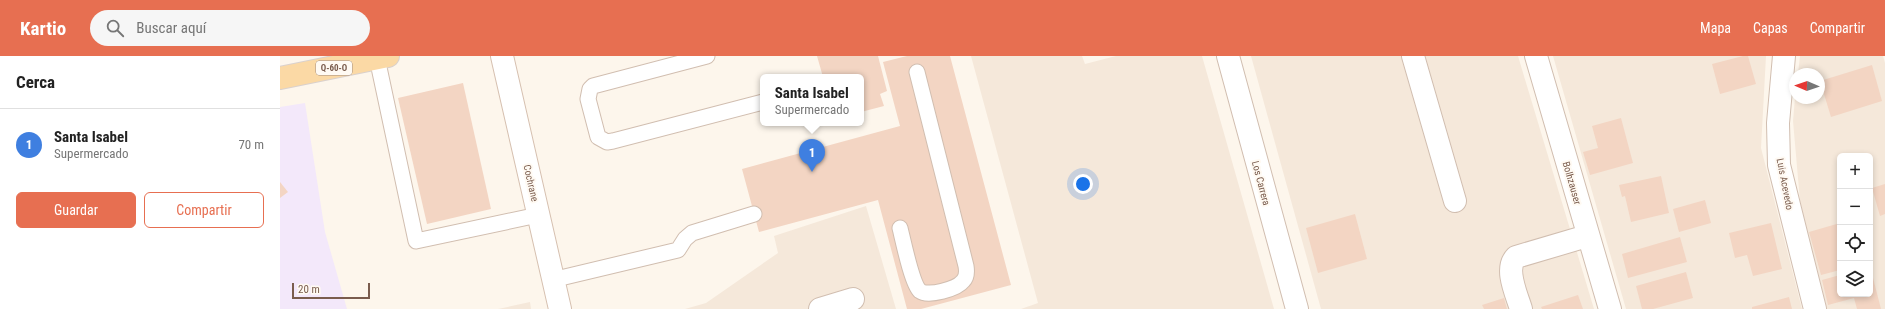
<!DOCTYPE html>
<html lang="es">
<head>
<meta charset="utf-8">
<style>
	:root { --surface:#fff; --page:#f6f6f6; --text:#222; --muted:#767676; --line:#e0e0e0; --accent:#e76f51 }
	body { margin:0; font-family:"Roboto Condensed",sans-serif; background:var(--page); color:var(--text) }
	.controls { position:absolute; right:12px; bottom:12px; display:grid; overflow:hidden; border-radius:6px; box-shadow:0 2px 6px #0003 }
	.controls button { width:36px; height:36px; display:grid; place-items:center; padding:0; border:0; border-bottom:1px solid var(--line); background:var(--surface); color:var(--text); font:20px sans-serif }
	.compass { position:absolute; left:1509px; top:12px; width:36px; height:36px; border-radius:50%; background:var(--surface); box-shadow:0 2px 6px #0003; rotate:272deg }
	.scale { position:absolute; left:12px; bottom:10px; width:78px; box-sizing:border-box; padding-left:4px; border:2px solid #7a5c4d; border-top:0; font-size:11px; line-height:14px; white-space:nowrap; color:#7a5c4d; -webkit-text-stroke:3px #fffaf3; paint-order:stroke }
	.you { position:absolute; left:803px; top:128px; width:14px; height:14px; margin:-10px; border:3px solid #fff; border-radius:50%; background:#1a73e8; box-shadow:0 0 0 6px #1a73e833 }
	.badge { display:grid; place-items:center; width:26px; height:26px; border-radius:50%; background:var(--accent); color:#fff; font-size:13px; font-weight:700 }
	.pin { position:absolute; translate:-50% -33px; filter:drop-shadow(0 1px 2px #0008) }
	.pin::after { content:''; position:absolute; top:21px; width:14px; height:12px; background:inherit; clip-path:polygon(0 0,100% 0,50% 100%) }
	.popup { position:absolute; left:480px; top:18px; width:104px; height:52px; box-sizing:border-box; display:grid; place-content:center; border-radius:6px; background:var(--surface); filter:drop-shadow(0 1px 3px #0005); font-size:13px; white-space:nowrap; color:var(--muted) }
	.popup b { font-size:15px; color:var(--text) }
	.popup::after { content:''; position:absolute; left:50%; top:100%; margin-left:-8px; border:8px solid transparent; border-top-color:var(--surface) }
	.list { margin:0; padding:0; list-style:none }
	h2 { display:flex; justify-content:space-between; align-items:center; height:52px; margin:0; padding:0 16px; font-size:17px }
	h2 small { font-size:13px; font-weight:400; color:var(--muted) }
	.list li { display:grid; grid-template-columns:26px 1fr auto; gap:12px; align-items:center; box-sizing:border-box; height:72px; padding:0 16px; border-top:1px solid var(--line) }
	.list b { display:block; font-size:15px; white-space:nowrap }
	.list p { margin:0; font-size:13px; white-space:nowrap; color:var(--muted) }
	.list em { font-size:13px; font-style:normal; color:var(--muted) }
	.actions { display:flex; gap:8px; padding:12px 16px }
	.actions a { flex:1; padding:9px 0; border:1px solid var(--accent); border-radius:6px; text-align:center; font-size:14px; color:var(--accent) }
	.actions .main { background:var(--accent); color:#fff }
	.icon { flex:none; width:22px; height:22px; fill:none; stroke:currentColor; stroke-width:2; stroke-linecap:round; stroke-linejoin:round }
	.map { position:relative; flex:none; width:1605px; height:253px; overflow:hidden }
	header { display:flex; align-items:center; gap:24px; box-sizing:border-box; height:56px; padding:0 20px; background:var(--accent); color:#fff }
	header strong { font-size:19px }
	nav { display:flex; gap:22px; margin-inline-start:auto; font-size:14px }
	.search { width:280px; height:36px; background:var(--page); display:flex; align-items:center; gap:10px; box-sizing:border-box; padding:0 14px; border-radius:22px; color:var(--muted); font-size:15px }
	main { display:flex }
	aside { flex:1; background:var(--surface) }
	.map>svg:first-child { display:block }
	.residential { fill:#f5e8da; fill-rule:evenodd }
	.education { fill:#f3e8fa }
	.building { fill:#f3d5c3 }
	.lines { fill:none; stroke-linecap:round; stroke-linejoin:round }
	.lane-casing { stroke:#d1beb0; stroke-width:17 }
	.street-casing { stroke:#d1beb0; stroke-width:24 }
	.secondary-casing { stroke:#d6c0b0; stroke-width:24 }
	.primary-casing { stroke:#dad1cd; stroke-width:24 }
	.lane { stroke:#fff; stroke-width:15 }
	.street { stroke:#fff; stroke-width:22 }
	.secondary { stroke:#fff; stroke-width:22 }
	.primary { stroke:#fbd9a5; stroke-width:22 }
	.labels { text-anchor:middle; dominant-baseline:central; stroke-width:4; stroke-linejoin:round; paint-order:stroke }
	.shield { fill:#fffaf3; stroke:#a28b7f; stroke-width:1 }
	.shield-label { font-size:9px; font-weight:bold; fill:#7a5c4d }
	.street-label { font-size:10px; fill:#7a5c4d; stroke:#fffaf3 }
</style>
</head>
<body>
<header>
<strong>Kartio</strong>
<div class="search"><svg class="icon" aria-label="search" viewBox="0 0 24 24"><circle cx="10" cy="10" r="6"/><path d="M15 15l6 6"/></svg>Buscar aquí</div>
<nav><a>Mapa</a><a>Capas</a><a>Compartir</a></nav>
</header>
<main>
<aside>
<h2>Cerca<small></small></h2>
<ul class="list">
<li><span class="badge" style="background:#3f7fe0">1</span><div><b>Santa Isabel</b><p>Supermercado</p></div><em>70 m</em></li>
</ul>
<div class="actions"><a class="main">Guardar</a><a>Compartir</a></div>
</aside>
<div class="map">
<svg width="1605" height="253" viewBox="0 0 1605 253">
	<rect width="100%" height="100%" fill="#fdf6ec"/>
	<g class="residential">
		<polygon points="691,0 802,0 805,8 836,0 922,0 994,253 741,253 758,247"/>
		<polygon points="971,0 1238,0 1314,253 1041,253"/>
		<polygon points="1273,0 1486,0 1481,92 1522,253 1346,253"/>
		<path d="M 1520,0 L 1603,0 L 1605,7 L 1605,253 L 1547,253 L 1520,145 L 1513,65 L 1515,42 L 1539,42 L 1539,18 L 1518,18 ZM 1560,100 L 1590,100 L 1590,238 L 1560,238 Z"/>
		<polygon points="586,150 616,253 405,253 426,247 498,197 494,180"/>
		<polygon points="250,246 251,253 218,253"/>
	</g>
	<polygon class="education" points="25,47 45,176 67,253 0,253 0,51"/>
	<g class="building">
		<polygon points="537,0 598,0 607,35 600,38 604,50 581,56 581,21 543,21"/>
		<polygon points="627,0 670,0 731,229 641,253 627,253 598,144 479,176 462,113 620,70 603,6"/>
		<polygon points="1463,0 1468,0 1476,28 1440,38 1432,8"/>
		<polygon points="1592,9 1602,45 1551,61 1540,25"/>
		<polygon points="183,27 211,153 147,168 118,42"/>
		<polygon points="1341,62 1353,107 1310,119 1303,96 1318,92 1312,70"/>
		<polygon points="1381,120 1389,157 1351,166 1345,140 1342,141 1339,129"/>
		<polygon points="0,126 8,136 0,142"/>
		<polygon points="1605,128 1605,158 1600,160 1592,132"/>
		<polygon points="1425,144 1431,167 1399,176 1393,153"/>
		<polygon points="1075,158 1087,203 1038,217 1026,172"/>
		<polygon points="1491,167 1502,213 1473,220 1467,199 1455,202 1449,177"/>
		<polygon points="1560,167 1560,214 1541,219 1529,176"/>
		<polygon points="1400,181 1407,206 1348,222 1342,198"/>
		<polygon points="1591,214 1601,253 1577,253 1574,242 1548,249 1542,224 1560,219 1560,238 1590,238"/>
		<polygon points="1406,216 1413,242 1373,253 1362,253 1356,230"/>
		<polygon points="1298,239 1303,253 1262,253 1261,251"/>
		<polygon points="1509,241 1512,253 1472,253 1472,251"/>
		<polygon points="1224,242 1227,253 1204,253 1202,249"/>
	</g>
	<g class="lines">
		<defs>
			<g id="lane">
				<polyline points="427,0 313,30 310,33 308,43 318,81 327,86 333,85 483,46"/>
				<polyline points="97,2 136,185 258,159"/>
				<path d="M 620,172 C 623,184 632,228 640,235 C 648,241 677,233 683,225 C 687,221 687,216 686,210 L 637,16"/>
				<polyline points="272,224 398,194 405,183 412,177 474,158"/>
			</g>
			<g id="street">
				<polyline points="948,0 1017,253"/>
				<polyline points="1133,0 1175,145"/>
				<polyline points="1256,0 1330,253"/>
				<polyline points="1504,0 1498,67 1499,109 1535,253"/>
				<polyline points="540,253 573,243"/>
				<path d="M 1241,253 C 1237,239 1224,213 1236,201 L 1307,180"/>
			</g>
			<polyline id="secondary" points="222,0 280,253"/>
			<polyline id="primary" points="0,22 108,0"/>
		</defs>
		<use href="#lane" class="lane-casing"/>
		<use href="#street" class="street-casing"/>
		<use href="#secondary" class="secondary-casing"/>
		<use href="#primary" class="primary-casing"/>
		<use href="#lane" class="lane"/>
		<use href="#street" class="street"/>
		<use href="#secondary" class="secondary"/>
		<use href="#primary" class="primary"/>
	</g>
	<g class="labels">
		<rect class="shield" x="36" y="5" width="36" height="14" rx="3"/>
		<g class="shield-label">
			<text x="54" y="12">Q-60-O</text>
		</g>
		<g class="street-label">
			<text transform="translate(251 127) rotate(77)">Cochrane</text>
			<text transform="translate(981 127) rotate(75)">Los Carrera</text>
			<text transform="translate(1292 127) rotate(74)">Bolhzauser</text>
			<text transform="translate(1505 128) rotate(79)">Luis Acevedo</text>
		</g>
	</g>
</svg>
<div class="controls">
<button>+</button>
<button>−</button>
<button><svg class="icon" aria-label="locate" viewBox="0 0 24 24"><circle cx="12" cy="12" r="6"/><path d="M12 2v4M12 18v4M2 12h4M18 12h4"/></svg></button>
<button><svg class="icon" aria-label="layers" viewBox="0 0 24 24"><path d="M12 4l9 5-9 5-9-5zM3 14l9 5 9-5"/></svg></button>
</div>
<svg class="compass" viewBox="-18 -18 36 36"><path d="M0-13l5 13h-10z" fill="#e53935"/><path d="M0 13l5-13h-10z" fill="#767676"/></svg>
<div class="scale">20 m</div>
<div class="you"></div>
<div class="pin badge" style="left:532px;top:116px;background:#3f7fe0">1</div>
<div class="popup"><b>Santa Isabel</b>Supermercado</div>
</div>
</main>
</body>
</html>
